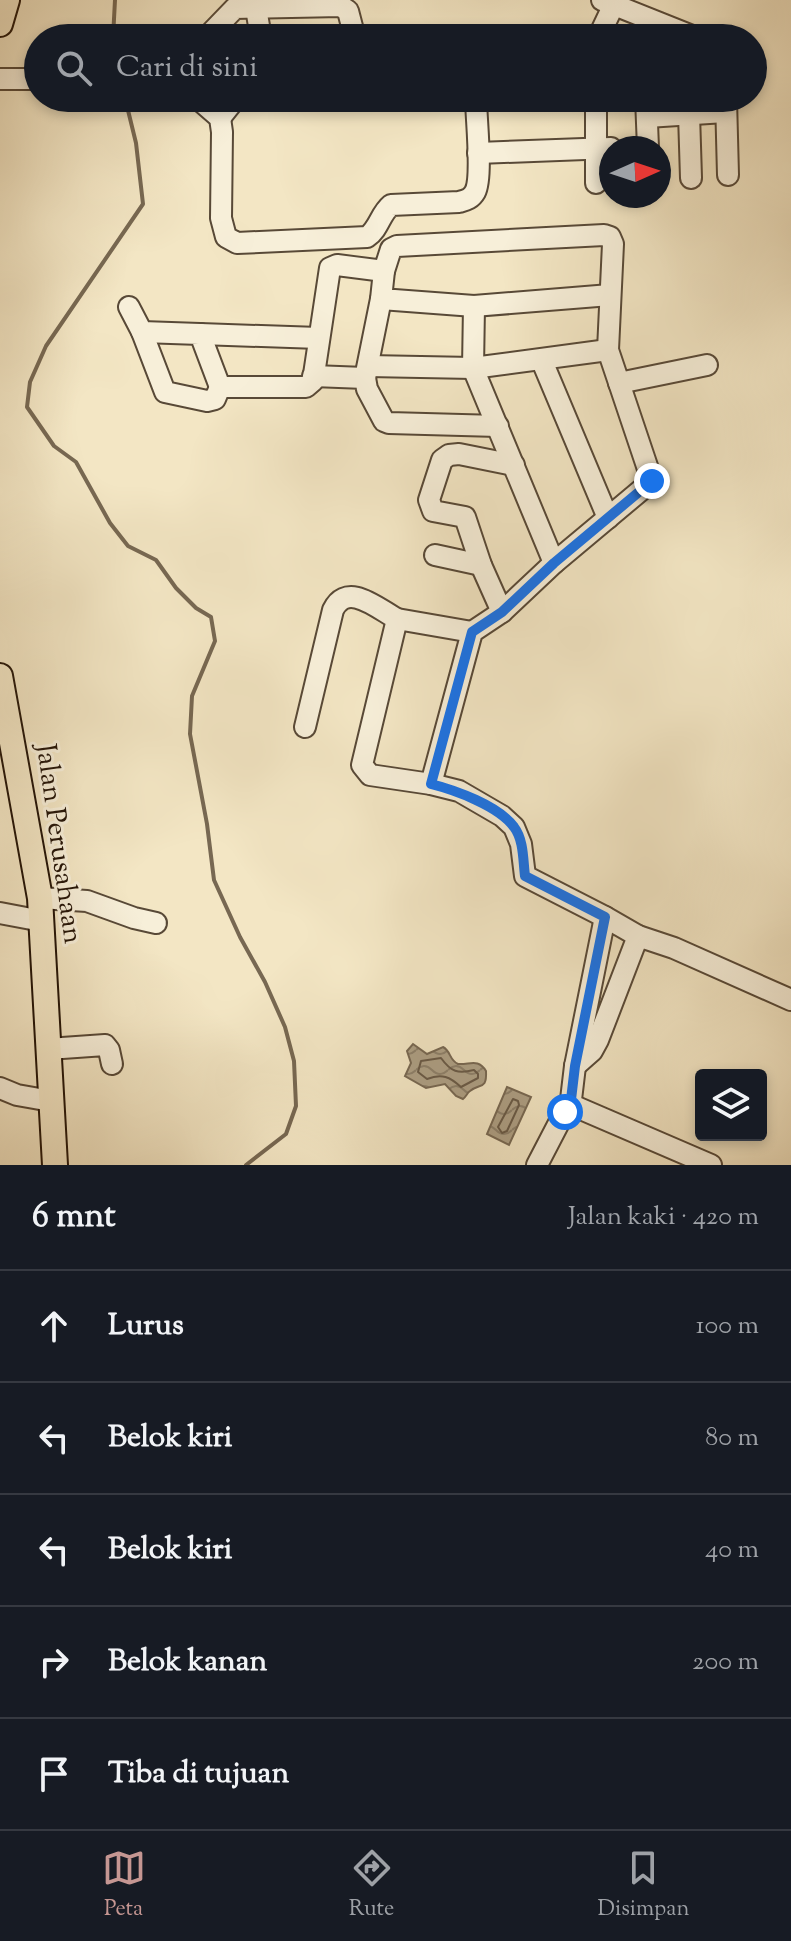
<!DOCTYPE html>
<html lang="id">
<head>
<meta charset="utf-8">
<style>
	:root { --surface:#171b24; --page:#242831; --text:#f1f3f6; --muted:#9ea1a6; --line:#363941; --accent:#c59692 }
	body { margin:0; font-family:"Sorts Mill Goudy",serif; background:var(--page); color:var(--text) }
	.controls { position:absolute; right:24px; bottom:24px; display:grid; overflow:hidden; border-radius:8px; box-shadow:0 4px 12px #0003 }
	.controls button { width:72px; height:72px; display:grid; place-items:center; padding:0; border:0; border-bottom:2px solid var(--line); background:var(--surface); color:var(--text); font:40px sans-serif }
	.compass { position:absolute; left:599px; top:136px; width:72px; height:72px; border-radius:50%; background:var(--surface); box-shadow:0 4px 12px #0003; rotate:87deg }
	.stop { position:absolute; width:24px; height:24px; margin:-18px; border:6px solid #1a73e8; border-radius:50%; background:#fff }
	.stop.end { background:#1a73e8; border-color:#fff; box-shadow:0 2px 8px #0008 }
	.list { margin:0; padding:0; list-style:none }
	h2 { display:flex; justify-content:space-between; align-items:center; height:104px; margin:0; padding:0 32px; font-size:34px }
	h2 small { font-size:26px; font-weight:400; color:var(--muted) }
	.list li { display:grid; grid-template-columns:52px 1fr auto; gap:24px; align-items:center; box-sizing:border-box; height:112px; padding:0 32px; border-top:2px solid var(--line) }
	.list b { display:block; font-size:30px; white-space:nowrap }
	.list em { font-size:26px; font-style:normal; color:var(--muted) }
	.icon { flex:none; width:44px; height:44px; fill:none; stroke:currentColor; stroke-width:2; stroke-linecap:round; stroke-linejoin:round }
	.map { position:relative; flex:none; width:791px; height:1165px; overflow:hidden }
	.search { position:absolute; background:var(--surface); box-shadow:0 4px 12px #0003; left:24px; right:24px; top:24px; height:88px; display:flex; align-items:center; gap:20px; box-sizing:border-box; padding:0 28px; border-radius:44px; color:var(--muted); font-size:30px }
	.sheet { height:664px; background:var(--surface) }
	nav { display:flex; justify-content:space-around; align-items:center; box-sizing:border-box; height:112px; border-top:2px solid var(--line); background:var(--surface); font-size:22px; color:var(--muted) }
	nav a { display:grid; justify-items:center; gap:4px }
	nav .on { color:var(--accent) }
	.map>svg:first-child { display:block }
	.water { fill:url(#water-waves); stroke:#776852; stroke-width:2 }
	.lines { fill:none; stroke-linecap:round; stroke-linejoin:round }
	.shore { stroke:#695a46; stroke-width:2 }
	.stream { stroke:#776852; stroke-width:4 }
	.minor-casing { stroke:#584937; stroke-width:24 }
	.major-casing { stroke:#251508; stroke-width:28 }
	.minor { stroke:#f7efd9; stroke-width:20 }
	.major { stroke:#f3e6c4; stroke-width:24 }
	.route { stroke:#1a73e8; stroke-width:10 }
	.labels { text-anchor:middle; dominant-baseline:central; stroke-width:6; stroke-linejoin:round; paint-order:stroke }
	.street-label { font-size:28px; fill:#251508; stroke:#f7efd9 }
</style>
</head>
<body>
<div class="map">
<svg width="791" height="1165" viewBox="0 0 791 1165">
	<defs>
		<pattern id="water-waves" width="16" height="10" patternUnits="userSpaceOnUse" patternTransform="scale(2)"><rect width="16" height="10" fill="#ad9f84"/><path d="M0 5q4-4 8 0t8 0" fill="none" stroke="#8d806a"/></pattern>
	</defs>
	<rect width="100%" height="100%" fill="#f3e6c4"/>
	<filter id="stains"><feTurbulence type="fractalNoise" baseFrequency=".0025" numOctaves="4"/><feColorMatrix values="0 0 0 0 .2 0 0 0 0 .09 0 0 0 0 .02 0 0 0 .5 -.17"/></filter>
	<radialGradient id="worn" r=".72"><stop offset=".6" stop-color="#630" stop-opacity="0"/><stop offset="1" stop-color="#630" stop-opacity=".3"/></radialGradient>
	<g class="water">
		<path d="M 413,1044 L 427,1054 L 443,1047 C 451,1051 449,1060 458,1064 C 470,1065 478,1058 486,1071 C 487,1090 480,1083 470,1091 C 467,1093 466,1097 463,1099 L 456,1096 L 445,1084 L 426,1088 L 405,1076 L 411,1063 L 407,1051 Z"/>
		<polygon points="507,1087 531,1097 509,1145 487,1134"/>
	</g>
	<g class="lines">
		<g class="shore">
			<path d="M 441,1058 C 451,1072 458,1074 474,1070 L 478,1074 L 478,1078 L 461,1087 C 450,1077 442,1073 427,1079 L 418,1072 L 421,1061 Z"/>
			<polygon points="513,1099 518,1101 519,1105 507,1131 502,1133 498,1127"/>
		</g>
		<g class="stream">
			<polyline points="113,38 115,0"/>
			<polyline points="125,98 136,143 143,204 46,346 30,382 27,407 54,446 76,462 110,523 128,546 156,560 176,588 196,608 211,617 215,641 192,696 190,734 207,824 214,880 240,937 265,982 285,1027 294,1061 296,1106 286,1134 246,1165"/>
		</g>
		<defs>
			<g id="minor">
				<polyline points="602,0 697,38"/>
				<polyline points="256,8 261,38"/>
				<polyline points="206,38 235,8 341,6 348,11 355,38"/>
				<polyline points="598,38 616,0"/>
				<polyline points="0,79 38,79"/>
				<path d="M 197,98 L 220,118 L 222,132 L 221,218 L 226,237 L 237,243 L 367,237 C 379,229 380,214 391,205 L 459,202 C 466,200 471,199 475,192 C 483,177 476,118 476,98"/>
				<polyline points="646,98 648,148"/>
				<polyline points="726,99 728,175"/>
				<polyline points="689,114 691,178"/>
				<polyline points="647,117 725,112"/>
				<polyline points="220,118 236,98"/>
				<polyline points="478,153 611,148"/>
				<polyline points="596,183 596,98"/>
				<polyline points="384,271 381,299 474,306 610,295"/>
				<polyline points="474,306 473,368 554,563"/>
				<polyline points="129,307 142,332 200,334 220,387 306,387 313,381 330,268 337,265 384,271 391,249 397,246 604,235 610,237 613,244 608,350 652,481 554,563 502,612 472,632 431,784"/>
				<polyline points="142,332 165,392 207,401 215,399 220,387"/>
				<polyline points="200,334 319,338"/>
				<polyline points="542,361 608,518"/>
				<polyline points="368,366 473,368 608,350"/>
				<polyline points="313,376 365,378 367,389 384,421 389,423 498,426"/>
				<polyline points="365,378 381,299"/>
				<polyline points="619,383 707,365"/>
				<polyline points="435,555 481,565"/>
				<polyline points="502,612 481,565 465,517 433,511 429,500 442,460 449,455 459,454 514,465"/>
				<polyline points="397,619 472,632"/>
				<path d="M 305,727 L 333,610 C 347,581 377,608 397,619 L 362,765 L 370,775 L 431,784 L 459,791 L 502,816 L 514,827 L 521,844 L 525,876 L 605,917"/>
				<polyline points="40,898 87,901 134,918 156,923"/>
				<polyline points="0,913 42,921"/>
				<polyline points="48,1049 105,1045 109,1050 112,1064"/>
				<polyline points="575,1066 592,1051 598,1040 638,936 674,948 791,1000"/>
				<polyline points="0,1088 17,1095 51,1101"/>
				<polyline points="570,1108 575,1066 605,917 638,936"/>
				<polyline points="537,1165 563,1115 574,1106 711,1165"/>
			</g>
			<g id="major">
				<polyline points="0,24 7,0"/>
				<polyline points="0,676 40,898 55,1165"/>
			</g>
		</defs>
		<use href="#minor" class="minor-casing"/>
		<use href="#major" class="major-casing"/>
		<use href="#minor" class="minor"/>
		<use href="#major" class="major"/>
	</g>
	<g class="lines">
		<path class="route" d="M 565,1112 L 570,1108 L 575,1066 L 605,917 L 525,876 C 523,861 524,840 514,827 C 499,806 455,790 431,784 L 472,632 L 502,612 L 554,563 L 652,481"/>
	</g>
	<g class="labels">
		<g class="street-label">
			<text transform="translate(58 844) rotate(82)">Jalan Perusahaan</text>
		</g>
	</g>
	<rect width="100%" height="100%" filter="url(#stains)"/>
	<rect width="100%" height="100%" fill="url(#worn)"/>
</svg>
<div class="controls">
<button><svg class="icon" aria-label="layers" viewBox="0 0 24 24"><path d="M12 4l9 5-9 5-9-5zM3 14l9 5 9-5"/></svg></button>
</div>
<svg class="compass" viewBox="-18 -18 36 36"><path d="M0-13l5 13h-10z" fill="#e53935"/><path d="M0 13l5-13h-10z" fill="#9ea1a6"/></svg>
<div class="stop" style="left:565px;top:1112px"></div>
<div class="stop end" style="left:652px;top:481px"></div>
<div class="search"><svg class="icon" aria-label="search" viewBox="0 0 24 24"><circle cx="10" cy="10" r="6"/><path d="M15 15l6 6"/></svg>Cari di sini</div>
</div>
<section class="sheet">
<h2>6 mnt<small>Jalan kaki · 420 m</small></h2>
<ul class="list">
<li><svg class="icon" aria-label="ahead" viewBox="0 0 24 24"><path d="M12 20V5M6 11l6-6 6 6"/></svg><div><b>Lurus</b></div><em>100 m</em></li>
<li><svg class="icon" aria-label="left" viewBox="0 0 24 24"><path d="M17 20v-9H6M10 6l-5 5 5 5"/></svg><div><b>Belok kiri</b></div><em>80 m</em></li>
<li><svg class="icon" aria-label="left" viewBox="0 0 24 24"><path d="M17 20v-9H6M10 6l-5 5 5 5"/></svg><div><b>Belok kiri</b></div><em>40 m</em></li>
<li><svg class="icon" aria-label="right" viewBox="0 0 24 24"><path d="M7 20v-9h11M14 6l5 5-5 5"/></svg><div><b>Belok kanan</b></div><em>200 m</em></li>
<li><svg class="icon" aria-label="arrive" viewBox="0 0 24 24"><path d="M6 21V4h12l-3 4 3 4H6"/></svg><div><b>Tiba di tujuan</b></div></li>
</ul>
</section>
<nav>
<a class="on"><svg class="icon" aria-label="map" viewBox="0 0 24 24"><path d="M3 6l6-2 6 2 6-2v14l-6 2-6-2-6 2zM9 4v14M15 6v14"/></svg>Peta</a>
<a><svg class="icon" aria-label="directions" viewBox="0 0 24 24"><path d="M12 3l9 9-9 9-9-9zM9 14v-3h6M13 9l2 2-2 2"/></svg>Rute</a>
<a><svg class="icon" aria-label="saved" viewBox="0 0 24 24"><path d="M7 4h10v16l-5-4-5 4z"/></svg>Disimpan</a>
</nav>
</body>
</html>
